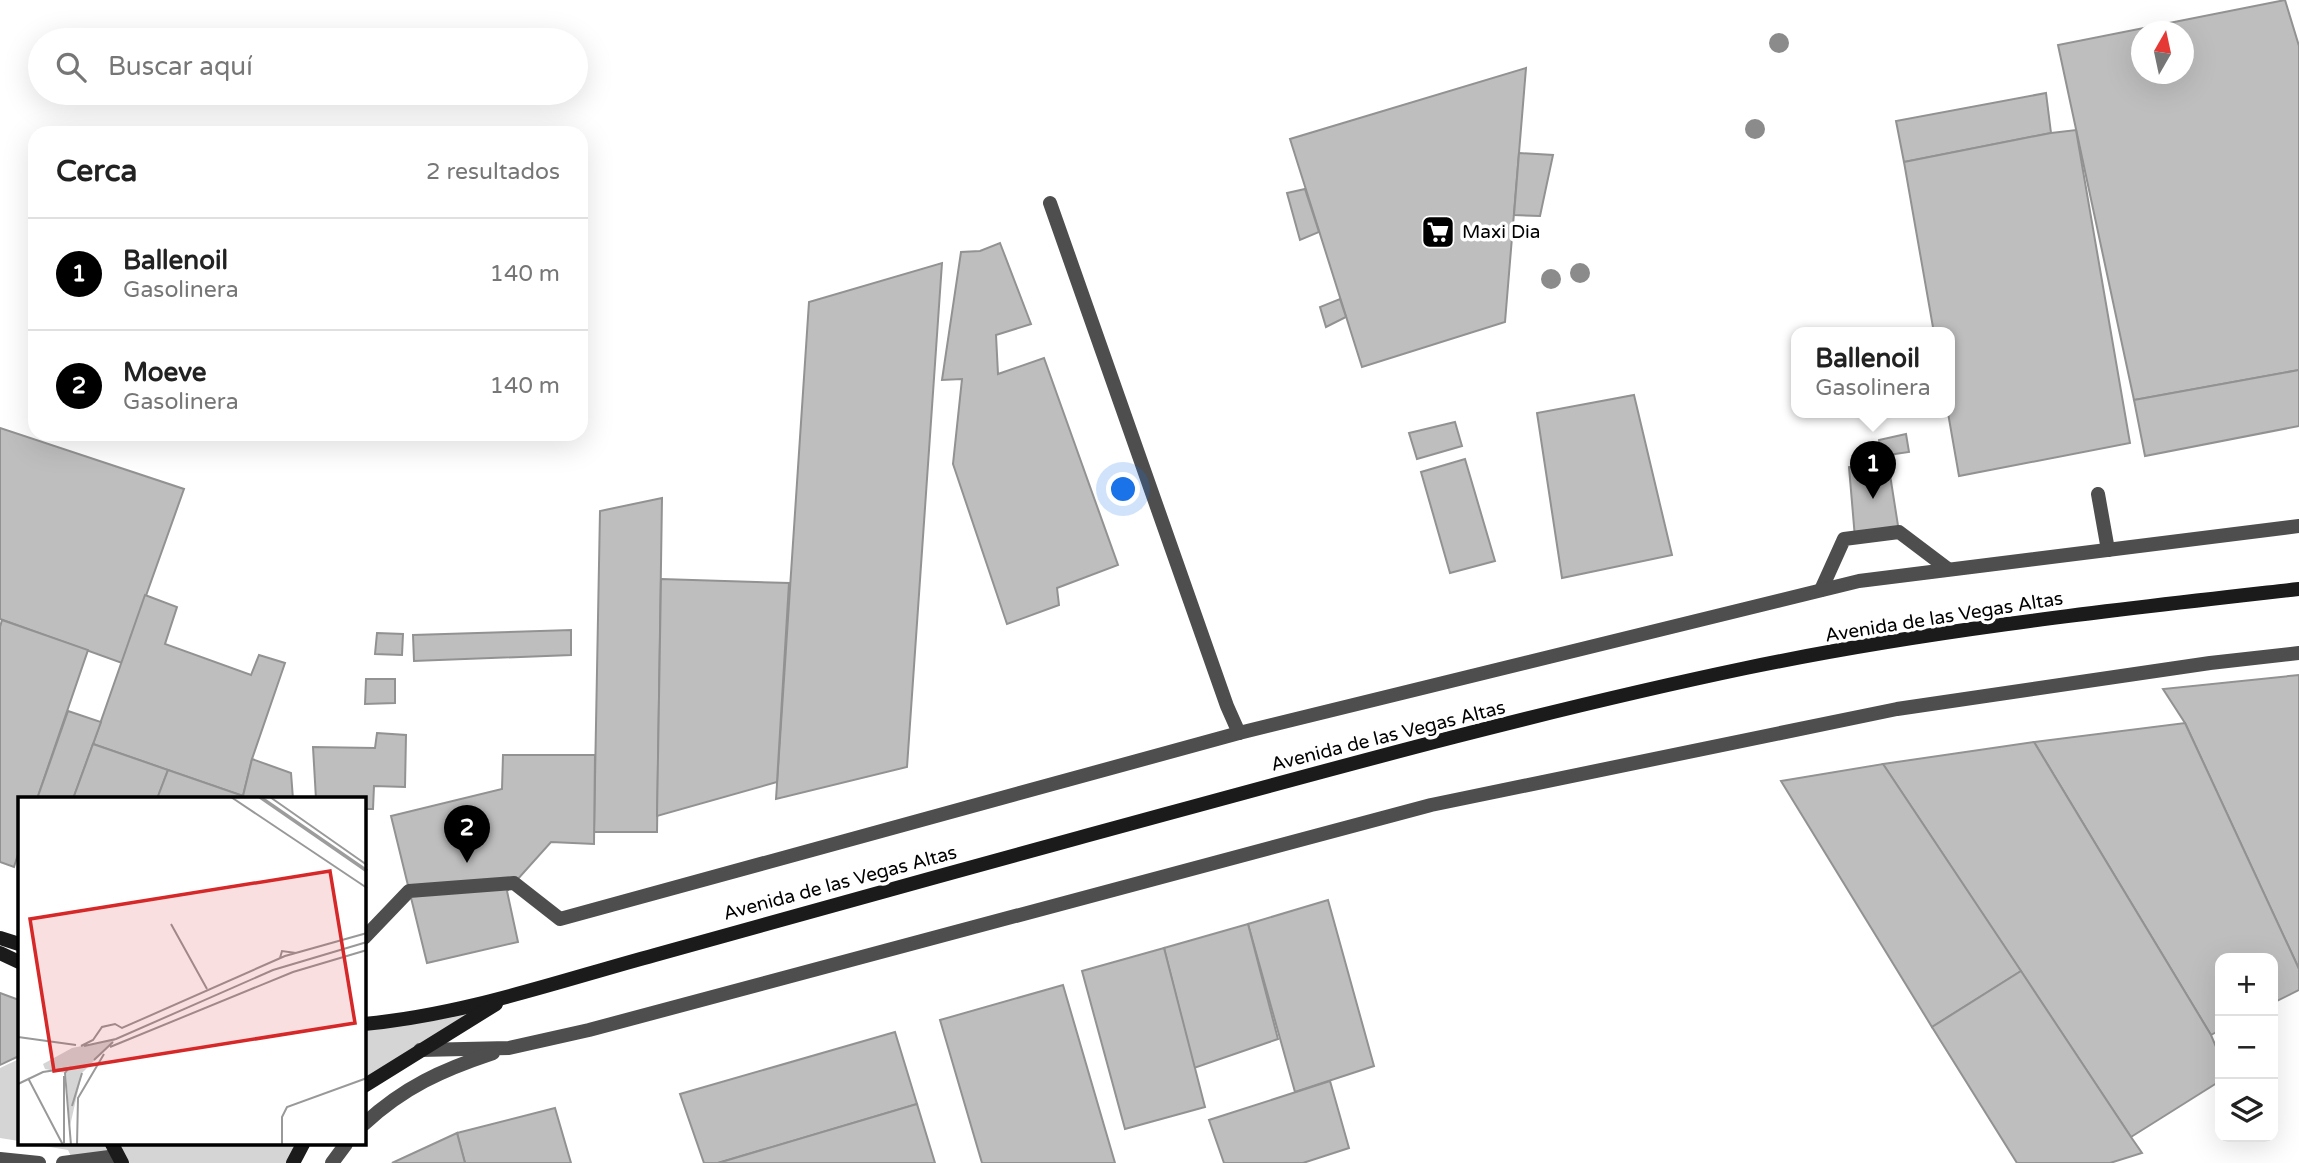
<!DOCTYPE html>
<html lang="es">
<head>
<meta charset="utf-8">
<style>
	:root { --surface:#fff; --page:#f6f6f6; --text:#222; --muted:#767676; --line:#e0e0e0; --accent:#000 }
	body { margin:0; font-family:"Varela Round",sans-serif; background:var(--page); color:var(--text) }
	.controls { position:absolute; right:21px; bottom:21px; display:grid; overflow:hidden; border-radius:14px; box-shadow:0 7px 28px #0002 }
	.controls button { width:63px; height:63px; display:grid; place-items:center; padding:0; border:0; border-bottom:2px solid var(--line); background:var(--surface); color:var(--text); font:35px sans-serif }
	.compass { position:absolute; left:2131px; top:21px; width:63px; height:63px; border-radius:50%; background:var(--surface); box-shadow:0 7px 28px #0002; rotate:9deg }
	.you { position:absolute; left:1124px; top:490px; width:24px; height:24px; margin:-18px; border:5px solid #fff; border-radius:50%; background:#1a73e8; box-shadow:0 0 0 10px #1a73e833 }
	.badge { display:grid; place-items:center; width:46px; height:46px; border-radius:50%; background:var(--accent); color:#fff; font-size:23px; font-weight:700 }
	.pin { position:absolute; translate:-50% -58px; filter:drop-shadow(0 2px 4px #0008) }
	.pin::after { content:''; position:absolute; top:37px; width:24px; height:21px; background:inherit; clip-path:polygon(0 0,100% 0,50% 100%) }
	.popup { position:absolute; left:1791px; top:327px; width:164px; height:91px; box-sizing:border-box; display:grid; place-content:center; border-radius:14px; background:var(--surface); filter:drop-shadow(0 2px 5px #0005); font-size:23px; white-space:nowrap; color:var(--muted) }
	.popup b { font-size:26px; color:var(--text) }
	.popup::after { content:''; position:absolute; left:50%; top:100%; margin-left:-14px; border:14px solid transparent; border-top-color:var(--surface) }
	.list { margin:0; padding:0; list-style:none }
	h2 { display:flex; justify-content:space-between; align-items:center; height:91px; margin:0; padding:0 28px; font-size:30px }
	h2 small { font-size:23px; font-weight:400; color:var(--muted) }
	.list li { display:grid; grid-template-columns:46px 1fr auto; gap:21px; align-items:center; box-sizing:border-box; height:112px; padding:0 28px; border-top:2px solid var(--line) }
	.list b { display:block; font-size:26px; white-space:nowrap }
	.list p { margin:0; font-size:23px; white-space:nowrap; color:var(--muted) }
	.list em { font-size:23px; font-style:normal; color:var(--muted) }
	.icon { flex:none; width:38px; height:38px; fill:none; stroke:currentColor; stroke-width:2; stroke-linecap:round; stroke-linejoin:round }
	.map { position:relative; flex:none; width:2299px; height:1163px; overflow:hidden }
	.search { position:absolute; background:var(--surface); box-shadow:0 7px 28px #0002; left:28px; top:28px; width:560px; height:77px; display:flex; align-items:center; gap:18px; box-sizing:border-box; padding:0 24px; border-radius:38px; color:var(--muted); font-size:26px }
	.panel { position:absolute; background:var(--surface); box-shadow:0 7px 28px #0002; left:28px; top:126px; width:560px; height:315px; border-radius:21px }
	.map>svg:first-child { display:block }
	.green { fill:#d5d5d5 }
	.building { fill:#bebebe; stroke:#929292; stroke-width:2; fill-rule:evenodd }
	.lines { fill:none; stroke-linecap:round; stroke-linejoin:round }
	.lane { stroke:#4e4e4e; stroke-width:14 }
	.street { stroke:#4e4e4e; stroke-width:14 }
	.secondary { stroke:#1b1b1b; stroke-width:14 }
	.tree { fill:#8b8b8b }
	.labels { text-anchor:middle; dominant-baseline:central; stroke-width:7; stroke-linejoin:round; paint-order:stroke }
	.poi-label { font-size:19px; fill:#000; stroke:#fff; text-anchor:start }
	.street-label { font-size:19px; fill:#000; stroke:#fff }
	.inset-river { fill:none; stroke:#9c9c9c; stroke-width:3.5 }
	.inset-road { fill:none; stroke:#999; stroke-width:2 }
	.view { fill:#d62828; fill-opacity:0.15; stroke:#d62828; stroke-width:3.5 }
	.inset-edge { fill:none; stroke:#000; stroke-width:3.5 }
</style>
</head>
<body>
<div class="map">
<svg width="2299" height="1163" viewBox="0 0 2299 1163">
	<rect width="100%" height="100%" fill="#fff"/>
	<g class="green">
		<polygon points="504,999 364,1086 364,1024"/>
		<polygon points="19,1059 19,1141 0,1138 0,1068"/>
		<polygon points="32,1144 303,1144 293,1163 74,1163 68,1150"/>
	</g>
	<g class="building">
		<path d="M 2285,0 L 2299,46 L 2299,370 L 2134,400 L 2058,45 ZM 2142,32 L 2184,32 L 2184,74 L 2142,74 Z"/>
		<polygon points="1526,68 1505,322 1362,367 1290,139"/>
		<polygon points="2046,93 2051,133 1904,162 1896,121"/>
		<polygon points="2076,130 2130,443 1959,476 1948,413 1950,413 1950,333 1934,333 1904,162 2051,133"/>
		<polygon points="1519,153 1553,155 1540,216 1514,215"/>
		<polygon points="1305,189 1319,232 1300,240 1287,193"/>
		<polygon points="1000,243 1031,324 996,335 998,374 1044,358 1118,565 1057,588 1059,605 1007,624 953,464 962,379 942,380 961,252 980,251"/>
		<polygon points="942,263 907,767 776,799 809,302"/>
		<polygon points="1340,299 1346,317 1326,327 1320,307"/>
		<polygon points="2299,370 2299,426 2145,456 2134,400"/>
		<polygon points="1634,395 1672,555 1562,578 1537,413"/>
		<polygon points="1455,422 1462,446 1417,459 1409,433"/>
		<polygon points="0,428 184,489 122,663 0,619"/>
		<polygon points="1906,434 1909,452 1881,456 1879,440"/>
		<polygon points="1465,459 1495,561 1450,573 1421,472"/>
		<polygon points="1888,462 1899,532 1855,538 1849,467"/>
		<polygon points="662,498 657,832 594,832 600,511"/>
		<polygon points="661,579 789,583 777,782 657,816"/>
		<polygon points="145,595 177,607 165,644 251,675 259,655 285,663 252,759 243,796 93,744"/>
		<polygon points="2,620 88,650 37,799 19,799 19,851 14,867 0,862 0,627"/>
		<polygon points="571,630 571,655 414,661 413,635"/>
		<polygon points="377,633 403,634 402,655 375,654"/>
		<polygon points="2299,675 2299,969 2185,723 2163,689"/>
		<polygon points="366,679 395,679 395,703 365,704"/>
		<polygon points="68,711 101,722 73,799 37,799"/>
		<polygon points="2185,723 2299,969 2299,990 2273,1003 2273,958 2220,958 2220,1030 2211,1035 2034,742"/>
		<polygon points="377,733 406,735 405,787 374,786 373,809 364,809 364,799 316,799 313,747 375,748"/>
		<polygon points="2034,742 2211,1035 2220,1056 2220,1081 2131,1137 1883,764"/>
		<polygon points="93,744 168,770 157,799 73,799"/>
		<polygon points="503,755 595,755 594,844 551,842 507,891 518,942 427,963 391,816 502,789"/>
		<polygon points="252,759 291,773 293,799 157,799 168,770 243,796"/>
		<polygon points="1883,764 2021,971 1932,1027 1781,781"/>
		<polygon points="1328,900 1374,1066 1295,1092 1248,924"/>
		<polygon points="1248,924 1278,1039 1194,1068 1164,948"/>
		<polygon points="1164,948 1205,1107 1125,1129 1082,971"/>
		<polygon points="2021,971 2131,1137 2142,1153 2110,1163 2017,1163 1932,1027"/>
		<polygon points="1063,985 1115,1163 982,1163 940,1020"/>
		<polygon points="0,993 19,1000 19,1056 0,1065"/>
		<polygon points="895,1032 917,1104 718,1163 704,1163 680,1094"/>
		<polygon points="1330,1081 1349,1148 1303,1163 1224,1163 1209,1120"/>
		<polygon points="917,1104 935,1163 718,1163"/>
		<polygon points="555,1108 571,1163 465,1163 457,1133"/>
		<polygon points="457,1133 465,1163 392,1163"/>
	</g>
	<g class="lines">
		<g class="lane">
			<polyline points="2098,494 2108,550"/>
			<polyline points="1821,590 1844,539 1899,532 1948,569"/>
			<polyline points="364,938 409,891 514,883 560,919 1239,733 1859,581 2299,526"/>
			<polyline points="420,1050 509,1048 589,1030 1431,805 1897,709 2210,663 2299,653"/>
			<path d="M 364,1124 C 404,1087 442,1070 493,1053"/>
			<polyline points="332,1163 346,1144"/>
		</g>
		<g class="street">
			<polyline points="1050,203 1227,706 1239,733"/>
			<polyline points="0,1159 39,1163"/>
			<polyline points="63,1163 117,1156"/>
		</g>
		<g class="secondary">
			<polyline points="0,938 19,944"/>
			<polyline points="0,953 19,962"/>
			<path d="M 364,1024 C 463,1015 559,981 655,955 C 796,915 937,877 1078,838 C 1299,778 1522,715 1746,668 C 1928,630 2114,610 2299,589"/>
			<polyline points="364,1086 496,1004"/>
			<polyline points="112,1144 122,1163"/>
			<polyline points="293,1163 303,1144"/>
		</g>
	</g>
	<g class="tree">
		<circle cx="1779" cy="43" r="10"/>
		<circle cx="1755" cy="129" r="10"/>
		<circle cx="1580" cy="273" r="10"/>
		<circle cx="1551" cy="279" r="10"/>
	</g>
	<defs>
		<symbol id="supermarket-square" viewBox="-11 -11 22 22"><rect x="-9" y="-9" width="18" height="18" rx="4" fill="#000" stroke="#fff"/><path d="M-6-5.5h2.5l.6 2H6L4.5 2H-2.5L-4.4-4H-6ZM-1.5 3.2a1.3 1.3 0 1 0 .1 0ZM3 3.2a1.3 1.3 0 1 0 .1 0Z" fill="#fff"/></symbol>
	</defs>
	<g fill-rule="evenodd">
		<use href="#supermarket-square" x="1419" y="213" width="38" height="38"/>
	</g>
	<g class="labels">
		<g class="poi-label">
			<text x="1462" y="232">Maxi Dia</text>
		</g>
		<g class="street-label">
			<text transform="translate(1944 617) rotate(-9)">Avenida de las Vegas Altas</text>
			<text transform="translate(1388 736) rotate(-14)">Avenida de las Vegas Altas</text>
			<text transform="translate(840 883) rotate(-15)">Avenida de las Vegas Altas</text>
		</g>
	</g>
	<g transform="translate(18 797)">
		<rect width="348" height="348" fill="#fff"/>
		<path d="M 98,242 L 64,276 L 52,329 L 48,276 L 27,272 L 25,267 L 54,251 Z" fill="#d5d5d5"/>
		<path class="inset-river" d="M 242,0 L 349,74"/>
		<path class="inset-road" d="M 213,0 L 349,91M 252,0 L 349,68M 153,127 L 189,192M 262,161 L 264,154 L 278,156M 0,240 L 58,248M 63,249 L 75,243 L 84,230 L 97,227 L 104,231 L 267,159 L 349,136M 66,249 L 98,242 L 255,173 L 349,145M 92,250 L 275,175 L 349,153M 76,263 L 95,245M 46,279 L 46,346M 10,281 L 45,348M 0,287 L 25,275 L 51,271 L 47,276 L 53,348M 54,309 L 64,276M 59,348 L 60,301 L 86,257M 264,348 L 264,320 L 269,310 L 349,281"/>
		<path class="view" d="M 312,74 L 337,226 L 36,274 L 12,122 Z"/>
		<rect width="348" height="348" class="inset-edge"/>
	</g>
</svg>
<div class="controls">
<button>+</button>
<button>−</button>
<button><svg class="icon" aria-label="layers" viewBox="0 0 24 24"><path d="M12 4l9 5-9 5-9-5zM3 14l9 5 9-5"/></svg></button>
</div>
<svg class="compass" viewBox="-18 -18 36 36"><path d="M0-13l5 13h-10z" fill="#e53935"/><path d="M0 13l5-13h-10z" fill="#767676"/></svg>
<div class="you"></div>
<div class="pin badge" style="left:1873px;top:499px">1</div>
<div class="popup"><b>Ballenoil</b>Gasolinera</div>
<div class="pin badge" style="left:467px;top:863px">2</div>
<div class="search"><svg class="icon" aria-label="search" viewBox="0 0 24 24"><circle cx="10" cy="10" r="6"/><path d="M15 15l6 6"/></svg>Buscar aquí</div>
<section class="panel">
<h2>Cerca<small>2 resultados</small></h2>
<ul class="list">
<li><span class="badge">1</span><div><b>Ballenoil</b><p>Gasolinera</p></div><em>140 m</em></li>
<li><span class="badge">2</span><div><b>Moeve</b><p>Gasolinera</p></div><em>140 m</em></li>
</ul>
</section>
</div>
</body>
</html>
